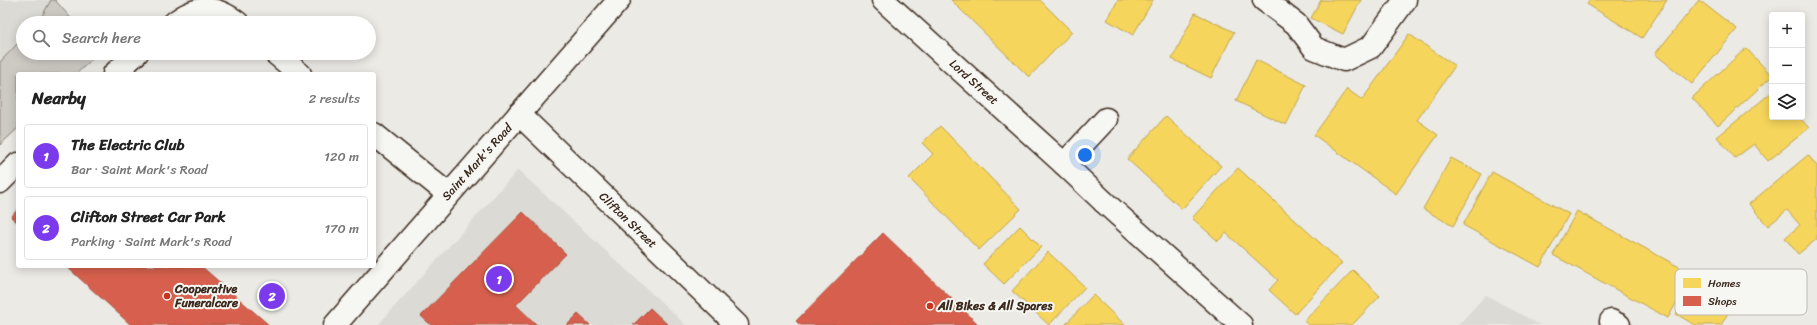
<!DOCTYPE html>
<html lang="en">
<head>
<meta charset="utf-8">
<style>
	:root { --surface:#fff; --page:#f2f2f2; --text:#222; --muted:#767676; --line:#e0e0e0; --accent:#7c3aed }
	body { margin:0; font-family:Sriracha,sans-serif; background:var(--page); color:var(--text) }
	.controls { position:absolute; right:12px; top:12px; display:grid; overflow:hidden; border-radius:4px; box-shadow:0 2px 10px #0003 }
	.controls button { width:36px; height:36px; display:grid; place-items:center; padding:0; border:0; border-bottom:1px solid var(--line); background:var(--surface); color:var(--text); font:20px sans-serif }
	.you { position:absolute; left:1085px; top:155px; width:14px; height:14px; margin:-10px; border:3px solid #fff; border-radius:50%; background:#1a73e8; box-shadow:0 0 0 6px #1a73e833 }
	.badge { display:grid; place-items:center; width:26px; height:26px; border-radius:50%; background:var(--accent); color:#fff; font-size:13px; font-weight:700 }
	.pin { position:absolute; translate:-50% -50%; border:2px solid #fff; box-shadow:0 1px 4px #0006 }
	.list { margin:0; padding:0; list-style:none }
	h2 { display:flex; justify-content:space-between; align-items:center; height:52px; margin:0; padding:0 16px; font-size:17px }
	h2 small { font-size:13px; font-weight:400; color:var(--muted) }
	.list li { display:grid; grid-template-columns:26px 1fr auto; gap:12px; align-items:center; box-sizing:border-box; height:64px; margin:0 8px 8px; padding:0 8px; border:1px solid var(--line); border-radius:4px }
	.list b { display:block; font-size:15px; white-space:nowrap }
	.list p { margin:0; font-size:13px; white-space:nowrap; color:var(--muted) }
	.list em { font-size:13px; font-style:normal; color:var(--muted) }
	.icon { flex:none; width:22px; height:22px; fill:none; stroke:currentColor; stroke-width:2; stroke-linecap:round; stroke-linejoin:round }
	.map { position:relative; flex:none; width:1817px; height:325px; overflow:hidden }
	.search { position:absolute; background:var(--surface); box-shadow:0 2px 10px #0003; left:16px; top:16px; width:360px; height:44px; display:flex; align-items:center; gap:10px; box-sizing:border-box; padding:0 14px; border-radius:22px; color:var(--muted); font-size:15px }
	.panel { position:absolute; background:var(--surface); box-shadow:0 2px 10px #0003; left:16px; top:72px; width:360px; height:196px; border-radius:4px }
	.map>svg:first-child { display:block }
	.built { fill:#dcdad4 }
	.green { fill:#cdcac4; stroke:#847a71 }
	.homes { fill:#f6d55c; stroke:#bea249 }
	.shops { fill:#d6604d; stroke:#a8503f }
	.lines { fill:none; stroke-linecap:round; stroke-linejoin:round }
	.pedestrian-casing { stroke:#3b2a1e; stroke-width:25 }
	.minor-casing { stroke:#3b2a1e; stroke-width:25 }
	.pedestrian { stroke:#f6f6f2; stroke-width:22 }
	.minor { stroke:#f6f6f2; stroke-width:22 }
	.poi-dot { fill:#c8321e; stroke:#f6f6f2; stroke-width:1.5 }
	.labels { text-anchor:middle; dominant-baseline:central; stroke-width:4; stroke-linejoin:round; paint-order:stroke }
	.street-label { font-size:12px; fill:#3b2a1e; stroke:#f6f6f2 }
	.poi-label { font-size:12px; font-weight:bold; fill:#3b2a1e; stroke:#f6f6f2; text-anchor:start }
	.key { fill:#f6f6f2; stroke:#beb9b2; stroke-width:1 }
	.key-label { font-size:11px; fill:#3b2a1e }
</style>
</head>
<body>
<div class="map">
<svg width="1817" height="325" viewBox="0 0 1817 325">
	<rect width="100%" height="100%" fill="#ebeae5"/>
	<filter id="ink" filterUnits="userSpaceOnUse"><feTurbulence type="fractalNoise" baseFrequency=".025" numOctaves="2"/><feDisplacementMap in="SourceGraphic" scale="8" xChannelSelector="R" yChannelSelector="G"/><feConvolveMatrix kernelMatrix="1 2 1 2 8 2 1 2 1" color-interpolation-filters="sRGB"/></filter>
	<g filter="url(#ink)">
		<g class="built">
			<polygon points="0,0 51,0 38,23 23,23 23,38 0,62"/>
			<polygon points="518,170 686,325 378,325"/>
			<polygon points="1486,295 1540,325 1458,325"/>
		</g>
		<g class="green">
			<polygon points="51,0 55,0 75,23 38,23"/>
			<polygon points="23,38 23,53 99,53 76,74 18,74 18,128 0,145 0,62"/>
		</g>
		<g class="homes">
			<polygon points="951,0 1040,0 1072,32 1029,77"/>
			<polygon points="1118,0 1153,0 1133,35 1107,20"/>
			<polygon points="1321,0 1361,0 1343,34 1311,18"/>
			<polygon points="1590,0 1667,0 1642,38 1587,4"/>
			<polygon points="1699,0 1737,29 1692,84 1655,54"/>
			<polygon points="1195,13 1234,32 1211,78 1172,59"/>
			<polygon points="1409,34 1455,66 1417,120 1438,135 1396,194 1314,135 1347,89 1362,100"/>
			<polygon points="1746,48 1772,76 1718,126 1692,98"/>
			<polygon points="1256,60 1306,85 1286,125 1236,101"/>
			<polygon points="1772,92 1772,117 1799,117 1809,128 1768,161 1754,144 1735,158 1717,137"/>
			<polygon points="1166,116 1221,166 1182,209 1127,159"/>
			<polygon points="940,126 1021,209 979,250 909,178 933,154 922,143"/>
			<polygon points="1808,155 1817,166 1817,239 1798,254 1785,238 1800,225 1787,210 1768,226 1749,204"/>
			<polygon points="1451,158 1482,174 1453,226 1423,209"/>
			<polygon points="1238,168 1342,263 1295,314 1269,290 1278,280 1226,233 1218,241 1192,218"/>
			<polygon points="1492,172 1569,214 1540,267 1463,225"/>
			<polygon points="1577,211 1692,274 1668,318 1553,255"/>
			<polygon points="1020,226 1041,247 1004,284 983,264"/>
			<polygon points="1048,252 1085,287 1049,325 1012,291"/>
			<polygon points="1353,270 1380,296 1352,325 1308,325 1304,321"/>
			<polygon points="1698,277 1736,299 1721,325 1695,325 1676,314"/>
			<polygon points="1093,295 1125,325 1065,325"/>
		</g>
		<g class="shops">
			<polygon points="18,209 18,223 11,217"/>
			<polygon points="523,212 566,254 516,305 537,325 431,325 421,316"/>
			<polygon points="883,233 977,323 975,325 800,325 796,321"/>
			<polygon points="66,266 201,266 269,325 131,325"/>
			<polygon points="650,308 668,325 633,325"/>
			<polygon points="578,314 590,325 567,325"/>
		</g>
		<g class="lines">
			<defs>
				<polyline id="pedestrian" points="1104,202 1241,325"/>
				<g id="minor">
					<polyline points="883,0 1064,164 1104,202"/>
					<polyline points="1264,0 1296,24 1314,48 1344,60 1371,47 1405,0"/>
					<path d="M 174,23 C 197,5 215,5 238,23"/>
					<polyline points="275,53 300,74"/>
					<polyline points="114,74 137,53"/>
					<polyline points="519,114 737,325"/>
					<polyline points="374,134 448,194"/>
					<polyline points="1064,164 1106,119"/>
					<polyline points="0,182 18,164"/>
					<polyline points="1611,321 1619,325"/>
					<polyline points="335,325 619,0"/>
				</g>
			</defs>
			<use href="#pedestrian" class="pedestrian-casing"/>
			<use href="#minor" class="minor-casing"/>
			<use href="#pedestrian" class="pedestrian"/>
			<use href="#minor" class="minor"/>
		</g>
	</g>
	<g class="poi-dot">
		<circle cx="167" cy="296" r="4"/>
		<circle cx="930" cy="306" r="4"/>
	</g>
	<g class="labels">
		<g class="street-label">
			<text transform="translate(974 82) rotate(42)">Lord Street</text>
			<text transform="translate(477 162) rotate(-48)">Saint Mark's Road</text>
			<text transform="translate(628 220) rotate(44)">Clifton Street</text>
		</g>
		<g class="poi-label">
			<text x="175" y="289">Cooperative<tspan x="175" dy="14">Funeralcare</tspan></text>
			<text x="938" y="306">All Bikes &amp; All Spares</text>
		</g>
	</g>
	<rect x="1675" y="269" width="132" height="46" rx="6" class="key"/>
	<rect x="1683" y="278" width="18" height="10" fill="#f6d55c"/>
	<rect x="1683" y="296" width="18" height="10" fill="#d6604d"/>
	<g class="key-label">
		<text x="1708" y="287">Homes</text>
		<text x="1708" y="305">Shops</text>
	</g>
</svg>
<div class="controls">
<button>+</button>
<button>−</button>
<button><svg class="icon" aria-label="layers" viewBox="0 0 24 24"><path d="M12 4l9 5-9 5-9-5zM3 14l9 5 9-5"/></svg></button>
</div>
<div class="you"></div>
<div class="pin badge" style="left:499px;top:279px">1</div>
<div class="pin badge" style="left:272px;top:296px">2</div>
<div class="search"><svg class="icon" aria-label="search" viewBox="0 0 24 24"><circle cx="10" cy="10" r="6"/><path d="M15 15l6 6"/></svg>Search here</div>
<section class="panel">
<h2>Nearby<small>2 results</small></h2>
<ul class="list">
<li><span class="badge">1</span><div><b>The Electric Club</b><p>Bar · Saint Mark's Road</p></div><em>120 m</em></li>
<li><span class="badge">2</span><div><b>Clifton Street Car Park</b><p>Parking · Saint Mark's Road</p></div><em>170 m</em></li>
</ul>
</section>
</div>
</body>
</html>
